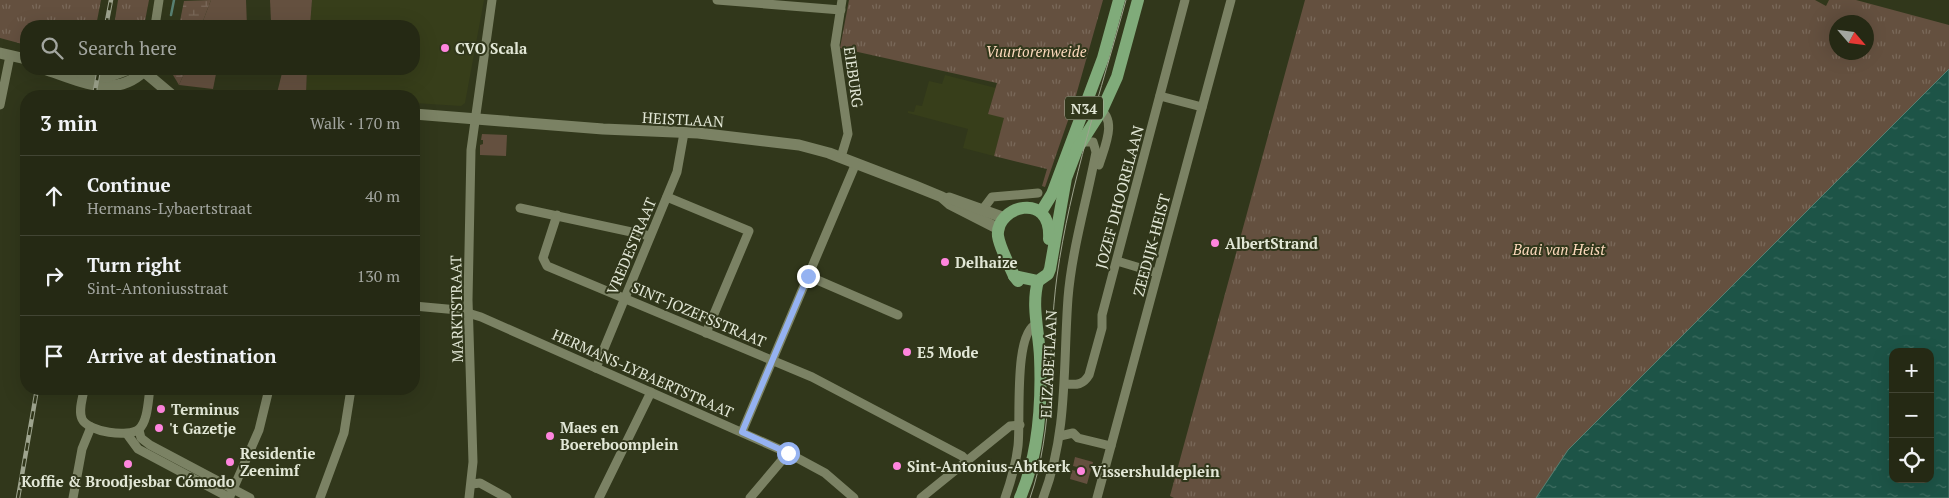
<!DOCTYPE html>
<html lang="en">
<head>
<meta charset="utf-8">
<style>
	:root { --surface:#252914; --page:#2d311d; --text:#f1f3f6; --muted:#a3a6a0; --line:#424534 }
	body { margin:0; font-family:"PT Serif",serif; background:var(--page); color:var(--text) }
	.controls { position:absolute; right:15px; bottom:15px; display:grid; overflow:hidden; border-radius:10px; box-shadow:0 5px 20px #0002 }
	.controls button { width:45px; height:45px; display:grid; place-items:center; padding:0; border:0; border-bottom:1px solid var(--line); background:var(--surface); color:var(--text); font:25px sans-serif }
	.compass { position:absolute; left:1829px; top:15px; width:45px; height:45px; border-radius:50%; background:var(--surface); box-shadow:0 5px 20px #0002; rotate:118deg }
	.stop { position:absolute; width:15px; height:15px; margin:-11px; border:4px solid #95b2f1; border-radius:50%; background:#fff }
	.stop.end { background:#95b2f1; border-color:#fff; box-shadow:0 1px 5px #0008 }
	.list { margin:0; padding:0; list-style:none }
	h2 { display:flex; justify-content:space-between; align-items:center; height:65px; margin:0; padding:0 20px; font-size:21px }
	h2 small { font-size:16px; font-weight:400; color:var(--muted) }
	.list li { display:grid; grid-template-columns:32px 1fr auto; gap:15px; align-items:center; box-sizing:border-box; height:80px; padding:0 20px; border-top:1px solid var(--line) }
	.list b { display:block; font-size:19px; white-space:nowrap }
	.list p { margin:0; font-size:16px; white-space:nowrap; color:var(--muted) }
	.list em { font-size:16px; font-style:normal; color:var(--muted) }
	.icon { flex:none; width:28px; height:28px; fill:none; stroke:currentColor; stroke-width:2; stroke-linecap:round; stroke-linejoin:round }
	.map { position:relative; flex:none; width:1949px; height:498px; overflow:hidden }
	.search { position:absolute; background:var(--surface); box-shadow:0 5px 20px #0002; left:20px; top:20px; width:400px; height:55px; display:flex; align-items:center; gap:12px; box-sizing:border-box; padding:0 18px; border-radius:20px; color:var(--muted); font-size:19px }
	.panel { position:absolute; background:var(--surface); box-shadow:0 5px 20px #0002; left:20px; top:90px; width:400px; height:305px; border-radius:20px }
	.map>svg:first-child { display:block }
	.built { fill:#373e1a }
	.green { fill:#64503f }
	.wetland { fill:url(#wetland-marsh) }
	.park { fill:url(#park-tufts); fill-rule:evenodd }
	.water { fill:url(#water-ripples); stroke:#588072; fill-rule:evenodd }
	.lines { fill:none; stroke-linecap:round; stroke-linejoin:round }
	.stream { stroke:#588072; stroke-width:2.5 }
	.minor { stroke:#7b8264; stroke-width:9 }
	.secondary { stroke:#7b8264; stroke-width:11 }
	.primary { stroke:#80ab7a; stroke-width:12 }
	.tram { stroke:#9ea48e; stroke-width:1 }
	.rail-casing { stroke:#9ea48e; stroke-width:4.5 }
	.rail { stroke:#31371b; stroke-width:2.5; stroke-dasharray:8; stroke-linecap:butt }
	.route { stroke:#95b2f1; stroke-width:6 }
	.poi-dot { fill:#ff85de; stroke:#31371b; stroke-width:2 }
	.labels { text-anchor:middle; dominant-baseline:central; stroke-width:4; stroke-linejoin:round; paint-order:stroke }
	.shield { fill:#31371b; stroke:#adb29e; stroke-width:1 }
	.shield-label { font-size:14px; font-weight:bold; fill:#e2e7d6 }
	.poi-label { font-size:15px; font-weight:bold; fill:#e2e7d6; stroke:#31371b; text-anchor:start }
	.park-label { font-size:15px; font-style:italic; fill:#fbd8bb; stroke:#31371b }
	.street-label { font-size:15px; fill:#e2e7d6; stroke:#31371b }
</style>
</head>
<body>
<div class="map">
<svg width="1949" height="498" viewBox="0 0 1949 498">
	<defs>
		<pattern id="wetland-marsh" width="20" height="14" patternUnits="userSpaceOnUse" patternTransform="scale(1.25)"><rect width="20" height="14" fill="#64503f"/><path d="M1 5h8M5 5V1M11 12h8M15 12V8" fill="none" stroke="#7a695a"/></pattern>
		<pattern id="park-tufts" width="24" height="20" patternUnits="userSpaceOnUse" patternTransform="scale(1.25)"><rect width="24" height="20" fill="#64503f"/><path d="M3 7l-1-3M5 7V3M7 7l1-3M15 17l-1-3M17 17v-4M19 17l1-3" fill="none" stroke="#7a695a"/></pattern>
		<pattern id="water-ripples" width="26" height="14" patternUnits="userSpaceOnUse" patternTransform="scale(1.25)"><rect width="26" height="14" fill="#1d5447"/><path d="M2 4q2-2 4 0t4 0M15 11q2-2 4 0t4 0" fill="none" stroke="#3e6d61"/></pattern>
	</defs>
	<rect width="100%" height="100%" fill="#31371b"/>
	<g class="built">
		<polygon points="312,0 484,0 465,103 461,106 414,103 414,96 306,95 307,69 414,69 414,26 310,26"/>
		<polygon points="945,75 996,88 988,113 1005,118 994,156 963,148 968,129 908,113 908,111 914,112 916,105 922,106 929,81 942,84"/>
	</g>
	<g class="green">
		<polygon points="211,0 246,0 247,26 201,26"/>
		<polygon points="270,0 312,0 310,26 279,26 271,22"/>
		<polygon points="186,69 217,69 213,89 179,85"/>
		<polygon points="283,69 307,69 306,95 277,93"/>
		<polygon points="482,134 507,135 506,156 480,155 480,145 483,144 483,140 481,140"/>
		<polygon points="1075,457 1093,462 1087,484 1070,479 1072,470 1080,472 1081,468 1073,466"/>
	</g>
	<g class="wetland">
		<polygon points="211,0 201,26 179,26 184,1"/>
		<polygon points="170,69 186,69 179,85 170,70"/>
	</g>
	<g class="park">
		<polygon points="0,0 101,0 96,26 26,26 26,45 0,38"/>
		<polygon points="118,0 149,0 144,26 114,26"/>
		<polygon points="849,0 1103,0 1073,106 1045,187 1042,186 1047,169 994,156 1004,118 988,114 997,83 840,48"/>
		<path d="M 1305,0 L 1815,0 L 1826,6 L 1829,0 L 1856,0 L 1949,25 L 1949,498 L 1174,498 L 1170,496 ZM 1836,22 L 1866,22 L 1866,52 L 1836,52 ZM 1893,352 L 1930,352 L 1930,479 L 1893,479 Z"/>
	</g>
	<path class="water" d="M 1949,69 L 1949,498 L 1536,498 L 1568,450 ZM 1893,352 L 1930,352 L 1930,479 L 1893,479 Z"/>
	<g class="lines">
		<polyline class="stream" points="171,15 174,0"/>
		<g class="minor">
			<polyline points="717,0 841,10"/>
			<polyline points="155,26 159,0"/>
			<polyline points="1160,96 1202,107"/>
			<polyline points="0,105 10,56"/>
			<path d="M 1083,111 L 1097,108 C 1119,118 1104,148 1099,165"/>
			<polyline points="841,157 848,134 835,45 842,0"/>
			<polyline points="667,197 749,231 706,333"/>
			<polyline points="520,208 650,236"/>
			<polyline points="983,209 992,197 1038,193"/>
			<polyline points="557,215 543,258 547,266 812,377 962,456 966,460"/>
			<polyline points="1117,261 1157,273"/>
			<polyline points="808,276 898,315"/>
			<polyline points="414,306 458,310 481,317 788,453 825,473 854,498"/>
			<polyline points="596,368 677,172 684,133"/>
			<path d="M 1066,384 C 1077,385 1083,385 1089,375 L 1102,328 L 1102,315 L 1185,0"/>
			<path d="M 84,389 C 83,398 78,410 82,419 C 88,432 129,438 139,429 C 148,421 148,400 150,389"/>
			<polyline points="139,430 141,438 150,445 250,498"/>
			<polyline points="742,432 856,163"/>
			<polyline points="127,434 138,449 230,498"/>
			<polyline points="1060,436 1073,433 1078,438 1111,446"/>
			<polyline points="472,484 480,483 507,498"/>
			<polyline points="231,494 259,430 269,389"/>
			<polyline points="73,498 82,449 91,427"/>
			<polyline points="320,498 344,433 351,389"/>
			<polyline points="469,498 473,462 468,300 471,150 492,0"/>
			<polyline points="599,498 651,392"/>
			<polyline points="750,498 788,453"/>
			<polyline points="921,498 1010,426 1020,425"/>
			<path d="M 1005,498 C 1011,481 1016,463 1018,446 C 1021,422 1013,331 1037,324"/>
			<path d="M 1043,498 C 1068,433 1063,366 1068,298 C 1072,249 1087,200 1096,152 L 1093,142 L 1083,142"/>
			<polyline points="1097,498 1231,0"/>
		</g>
		<g class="secondary">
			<polyline points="0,53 26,59"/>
			<path d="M 44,69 C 78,80 114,100 144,71"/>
			<polyline points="141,69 173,96"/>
			<polyline points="81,73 107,77 129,69"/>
			<polyline points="414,114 603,129 698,133 799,145 829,153 915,186 942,197 950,204 999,229"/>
			<polyline points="949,198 1005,218"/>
		</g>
		<g class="primary">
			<polyline points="1041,212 1052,194 1103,58 1119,0"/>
			<polyline points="1014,276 1038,281 1048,274 1050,269 1066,178 1077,149 1102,110 1117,77 1138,0"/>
			<path d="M 1018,281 L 1014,276 C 1009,264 1000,249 998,236 C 995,206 1052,190 1049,239"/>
			<path d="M 1020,498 C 1039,454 1042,405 1040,357 C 1039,332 1031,306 1038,281"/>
		</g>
		<path class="tram" d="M 1030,498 C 1055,427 1047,350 1057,276 C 1070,183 1101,91 1126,0"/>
		<defs>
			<g id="rail">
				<polyline points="106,26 111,0"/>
				<polyline points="94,96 99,69"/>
				<polyline points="18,498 37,389"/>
			</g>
		</defs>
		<use href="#rail" class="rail-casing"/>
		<use href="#rail" class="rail"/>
	</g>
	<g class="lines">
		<polyline class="route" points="788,453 742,432 808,276"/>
	</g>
	<g class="poi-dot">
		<circle cx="445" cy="48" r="5"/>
		<circle cx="1215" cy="243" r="5"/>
		<circle cx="945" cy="262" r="5"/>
		<circle cx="907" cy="352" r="5"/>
		<circle cx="161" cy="409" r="5"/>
		<circle cx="159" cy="428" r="5"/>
		<circle cx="550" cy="436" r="5"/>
		<circle cx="230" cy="462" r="5"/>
		<circle cx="128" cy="464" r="5"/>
		<circle cx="897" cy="466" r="5"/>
		<circle cx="1081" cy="471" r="5"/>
	</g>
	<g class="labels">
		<rect class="shield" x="1065" y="96.5" width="38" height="23" rx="4"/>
		<g class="shield-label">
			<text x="1084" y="108">N34</text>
		</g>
		<g class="poi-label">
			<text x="455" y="48">CVO Scala</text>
			<text x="1225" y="243">AlbertStrand</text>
			<text x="955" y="262">Delhaize</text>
			<text x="917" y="352">E5 Mode</text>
			<text x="171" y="409">Terminus</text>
			<text x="560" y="427">Maes en<tspan x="560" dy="17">Boereboomplein</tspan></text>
			<text x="169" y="428">'t Gazetje</text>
			<text x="240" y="453">Residentie<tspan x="240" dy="17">Zeenimf</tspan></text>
			<text x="907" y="466">Sint-Antonius-Abtkerk</text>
			<text x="1091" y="471">Vissershuldeplein</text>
			<text x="128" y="481" text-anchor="middle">Koffie &amp; Broodjesbar Cómodo</text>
		</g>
		<g class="park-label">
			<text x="1036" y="51">Vuurtorenweide</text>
			<text x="1559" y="249">Baai van Heist</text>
		</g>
		<g class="street-label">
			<text transform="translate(854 77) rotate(82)">EIEBURG</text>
			<text transform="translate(683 119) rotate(3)">HEISTLAAN</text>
			<text transform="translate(1119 197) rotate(-75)">JOZEF DHOORELAAN</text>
			<text transform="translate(1151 245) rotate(-75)">ZEEDIJK-HEIST</text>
			<text transform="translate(631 246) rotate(-67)">VREDESTRAAT</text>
			<text transform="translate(456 309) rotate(-91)">MARKTSTRAAT</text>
			<text transform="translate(699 314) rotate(23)">SINT-JOZEFSSTRAAT</text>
			<text transform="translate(1048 364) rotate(-87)">ELIZABETLAAN</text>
			<text transform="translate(643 373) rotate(24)">HERMANS-LYBAERTSTRAAT</text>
		</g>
	</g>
</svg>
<div class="controls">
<button>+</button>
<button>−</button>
<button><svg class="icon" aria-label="locate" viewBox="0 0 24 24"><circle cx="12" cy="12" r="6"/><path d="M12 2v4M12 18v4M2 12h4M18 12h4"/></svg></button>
</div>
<svg class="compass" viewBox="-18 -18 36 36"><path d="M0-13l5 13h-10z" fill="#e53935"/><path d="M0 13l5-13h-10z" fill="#a3a6a0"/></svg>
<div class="stop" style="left:788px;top:453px"></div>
<div class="stop end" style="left:808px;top:276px"></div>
<div class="search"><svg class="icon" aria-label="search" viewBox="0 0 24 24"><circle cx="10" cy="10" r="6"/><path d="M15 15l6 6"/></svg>Search here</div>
<section class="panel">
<h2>3 min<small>Walk · 170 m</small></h2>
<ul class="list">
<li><svg class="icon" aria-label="ahead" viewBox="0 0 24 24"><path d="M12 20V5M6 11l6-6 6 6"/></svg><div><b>Continue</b><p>Hermans-Lybaertstraat</p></div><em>40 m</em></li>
<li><svg class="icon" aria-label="right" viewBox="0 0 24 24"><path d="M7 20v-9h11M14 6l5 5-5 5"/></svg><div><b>Turn right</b><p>Sint-Antoniusstraat</p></div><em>130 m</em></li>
<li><svg class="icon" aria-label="arrive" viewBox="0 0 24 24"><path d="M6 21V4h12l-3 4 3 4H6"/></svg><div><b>Arrive at destination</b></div></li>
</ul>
</section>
</div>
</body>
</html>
